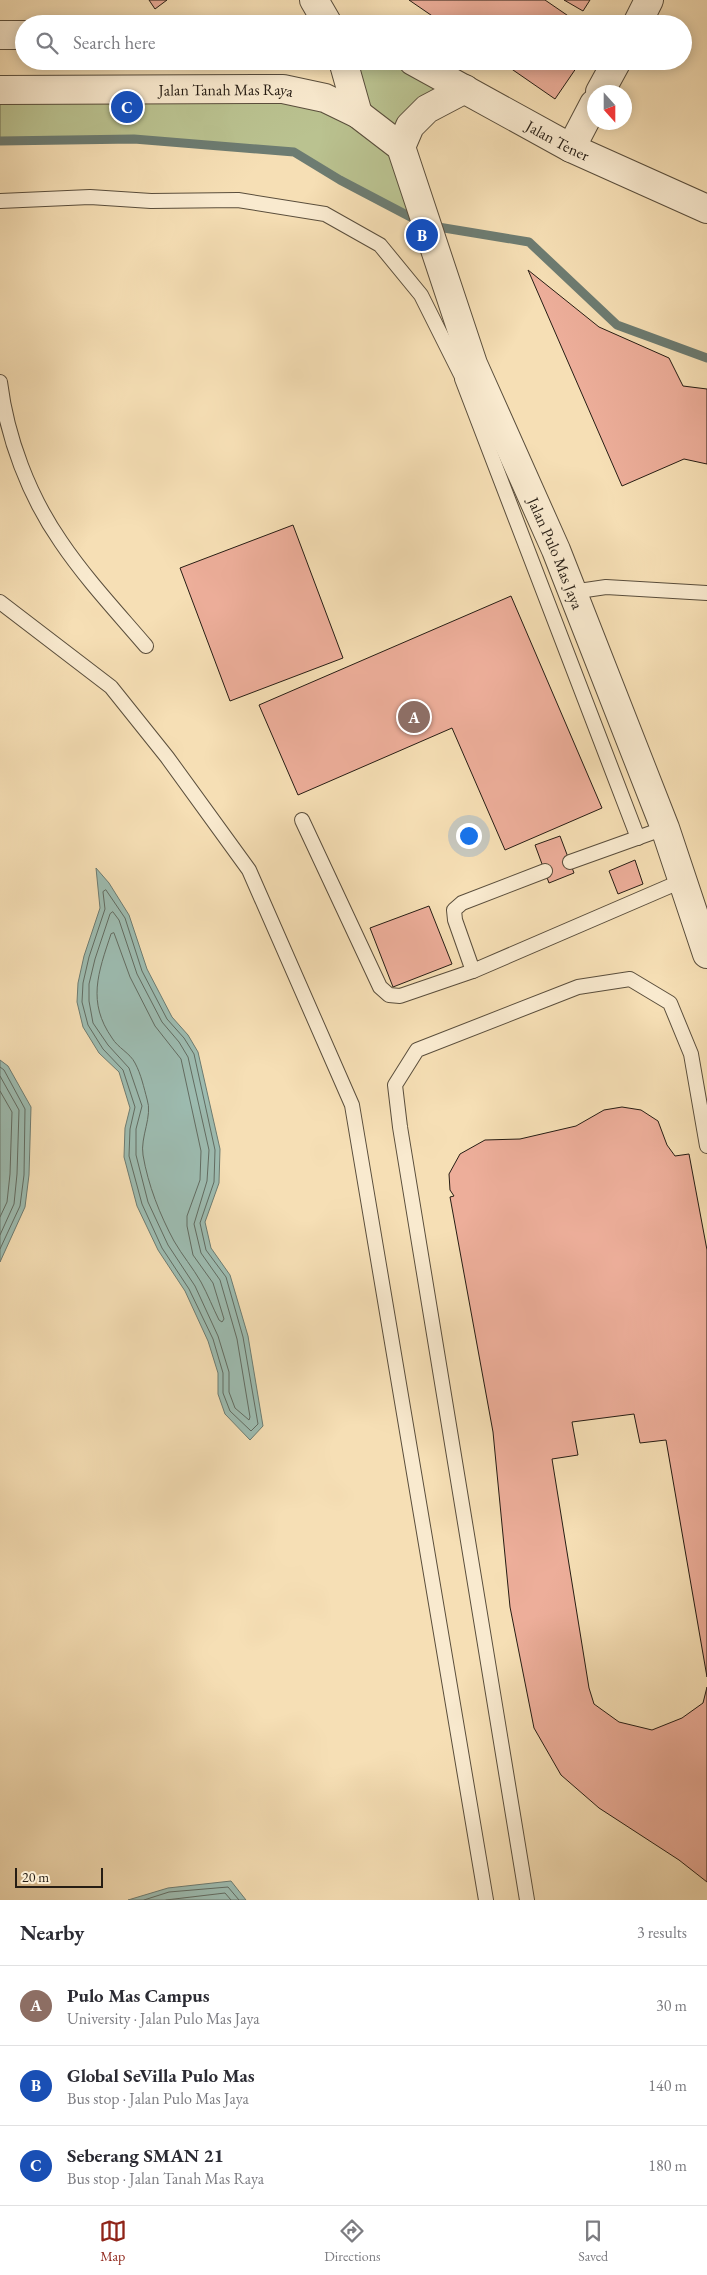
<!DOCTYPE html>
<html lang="en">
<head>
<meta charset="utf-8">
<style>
	:root { --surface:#fff; --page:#f7f7f7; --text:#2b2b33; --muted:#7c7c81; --line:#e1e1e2; --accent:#8f2418 }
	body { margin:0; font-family:"EB Garamond",serif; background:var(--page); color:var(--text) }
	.compass { position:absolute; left:587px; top:85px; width:45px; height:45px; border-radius:50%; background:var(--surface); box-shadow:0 2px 12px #0003; rotate:159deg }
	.scale { position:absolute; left:15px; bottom:12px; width:88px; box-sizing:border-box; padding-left:5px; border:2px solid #261d14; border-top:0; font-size:14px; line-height:18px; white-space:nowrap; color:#261d14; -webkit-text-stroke:4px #f9eacf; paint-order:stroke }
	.you { position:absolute; left:468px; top:835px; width:18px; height:18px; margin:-12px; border:4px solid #fff; border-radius:50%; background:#1a73e8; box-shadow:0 0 0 8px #1a73e833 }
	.badge { display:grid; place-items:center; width:32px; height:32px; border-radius:50%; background:var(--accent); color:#fff; font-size:16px; font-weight:700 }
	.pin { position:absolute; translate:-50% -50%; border:2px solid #fff; box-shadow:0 1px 5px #0006 }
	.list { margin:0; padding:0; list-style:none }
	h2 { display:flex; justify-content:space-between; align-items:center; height:65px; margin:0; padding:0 20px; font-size:21px }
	h2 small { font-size:16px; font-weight:400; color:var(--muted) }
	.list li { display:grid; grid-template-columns:32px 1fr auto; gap:15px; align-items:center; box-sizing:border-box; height:80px; padding:0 20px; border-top:1px solid var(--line) }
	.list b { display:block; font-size:19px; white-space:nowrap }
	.list p { margin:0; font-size:16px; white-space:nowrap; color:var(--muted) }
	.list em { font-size:16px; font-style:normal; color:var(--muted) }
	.icon { flex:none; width:28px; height:28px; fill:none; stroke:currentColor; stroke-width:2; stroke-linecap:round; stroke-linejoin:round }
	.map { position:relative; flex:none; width:707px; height:1900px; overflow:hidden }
	.search { position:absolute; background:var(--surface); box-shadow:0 2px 12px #0003; left:15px; right:15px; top:15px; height:55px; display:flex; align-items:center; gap:12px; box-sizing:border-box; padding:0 18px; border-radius:28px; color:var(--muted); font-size:19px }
	.sheet { height:305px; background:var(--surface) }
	nav { display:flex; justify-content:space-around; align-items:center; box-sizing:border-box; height:70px; border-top:1px solid var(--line); background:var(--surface); font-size:14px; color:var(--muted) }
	nav a { display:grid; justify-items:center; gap:2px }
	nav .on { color:var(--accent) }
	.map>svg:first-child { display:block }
	.green { fill:#bac290; stroke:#707052 }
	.water { fill:#9dbcb1; stroke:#6d7c72 }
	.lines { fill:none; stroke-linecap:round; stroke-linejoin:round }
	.shore { stroke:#626c62; stroke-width:1 }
	.stream { stroke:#6d7c72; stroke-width:9 }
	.building { fill:#edae9a; stroke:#261d14 }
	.service-casing { stroke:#5a4e3c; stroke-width:16 }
	.minor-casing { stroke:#5a4e3c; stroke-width:30 }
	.tertiary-casing { stroke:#5a4e3c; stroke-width:30 }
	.service { stroke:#f9eacf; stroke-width:14 }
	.minor { stroke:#f9eacf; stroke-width:28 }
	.tertiary { stroke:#f9eacf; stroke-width:28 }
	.labels { text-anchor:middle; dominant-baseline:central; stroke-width:5; stroke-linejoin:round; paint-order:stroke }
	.street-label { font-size:16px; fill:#261d14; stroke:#f9eacf }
</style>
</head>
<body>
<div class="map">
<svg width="707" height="1900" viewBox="0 0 707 1900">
	<rect width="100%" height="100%" fill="#f6dfb5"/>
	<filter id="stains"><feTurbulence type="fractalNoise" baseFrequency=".004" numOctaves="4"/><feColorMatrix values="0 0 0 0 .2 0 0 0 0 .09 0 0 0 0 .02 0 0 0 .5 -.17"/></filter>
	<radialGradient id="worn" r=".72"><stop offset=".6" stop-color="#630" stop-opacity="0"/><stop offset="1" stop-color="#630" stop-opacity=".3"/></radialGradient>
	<polygon class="green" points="343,61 413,61 465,89 410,126 425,224 340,180 294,152 134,139 0,140 0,90 217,90 357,113"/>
	<g class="water">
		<polygon points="96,868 109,883 129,915 147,969 172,1017 188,1035 198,1052 220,1149 219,1183 205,1222 211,1248 230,1275 248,1336 263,1426 250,1440 225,1414 218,1394 218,1373 208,1341 185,1291 158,1250 137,1206 124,1157 125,1128 130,1108 119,1072 99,1053 83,1027 77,1002 78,983 84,956 100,908"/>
		<polygon points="0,1060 8,1066 31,1107 29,1175 25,1207 0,1262"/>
		<polygon points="231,1881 246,1900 128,1900 168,1888"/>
	</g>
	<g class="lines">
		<g class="shore">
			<polygon points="106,890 125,918 142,971 167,1019 184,1038 194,1054 215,1150 214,1182 200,1223 206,1250 226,1277 243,1337 258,1424 251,1431 230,1411 223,1393 223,1373 213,1339 189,1289 162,1248 142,1204 129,1156 130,1129 135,1107 123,1070 103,1049 88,1025 82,1002 83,983 89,957 105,909 103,892"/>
			<polygon points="113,912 119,920 137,974 162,1022 179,1042 188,1057 209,1150 207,1181 194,1224 201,1253 220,1280 237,1339 250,1417 249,1420 235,1408 229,1392 229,1372 218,1336 195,1286 168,1245 148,1202 136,1155 136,1129 142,1106 129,1068 108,1045 93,1023 89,1001 89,984 95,959 110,914"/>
			<path d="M 114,933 L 130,977 L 155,1026 L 181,1059 L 201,1151 L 200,1180 L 187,1216 L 187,1226 L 193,1255 L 213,1283 L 224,1319 L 222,1322 L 219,1320 C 213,1308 208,1295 201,1282 C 193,1268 182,1255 174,1241 C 160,1215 148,1185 143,1155 C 140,1137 153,1116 147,1099 C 144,1088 141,1074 135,1063 C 130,1053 118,1048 112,1038 C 87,1002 98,973 111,934 Z"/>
			<polyline points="0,1067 4,1070 25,1109 24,1175 20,1206 0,1249"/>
			<polyline points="0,1076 19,1110 17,1174 14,1204 0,1235"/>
			<polyline points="0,1091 12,1112 10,1174 7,1202 0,1217"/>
			<polyline points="144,1900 169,1892 228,1887 239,1900"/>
			<polyline points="166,1900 225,1893 231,1900"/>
		</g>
		<g class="stream">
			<polyline points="0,141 134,139 294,152 340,180 420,222"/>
			<polyline points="432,226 529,242 617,325 707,358"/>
		</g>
	</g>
	<g class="building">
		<polygon points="149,0 167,0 155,9"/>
		<polygon points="409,0 545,0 580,24 444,24"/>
		<polygon points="564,0 590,0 583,11"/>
		<polygon points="500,61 581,61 555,99"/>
		<polygon points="528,270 599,327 669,358 683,386 707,389 707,464 684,459 622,486"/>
		<polygon points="293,525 343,658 230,701 180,568"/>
		<polygon points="511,596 602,808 505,850 452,728 298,795 259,705"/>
		<polygon points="560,836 574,873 549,883 535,845"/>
		<polygon points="635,860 643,884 618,894 609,871"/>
		<polygon points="429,906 452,964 393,987 370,928"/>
		<polygon points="622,1107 641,1110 658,1121 667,1145 675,1156 689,1154 707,1250 707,1677 666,1440 640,1443 634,1414 572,1422 578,1455 552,1459 589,1688 594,1704 619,1722 652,1730 682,1718 703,1703 707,1687 707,1882 679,1860 599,1808 561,1775 534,1728 510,1607 493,1432 450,1197 454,1196 450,1190 449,1174 460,1154 485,1140 520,1139 576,1126 604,1110"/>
	</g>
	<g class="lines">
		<defs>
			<g id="service">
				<polyline points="0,201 90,197 151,201 238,200 325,214 380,245 421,295 461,375"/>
				<polyline points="466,368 463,372 462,379 638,838"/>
				<path d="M 0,382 C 7,438 29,496 61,542 C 86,579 117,612 146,646"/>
				<polyline points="572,592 606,587 707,593"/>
				<polyline points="0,602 111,687 167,757 249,870 352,1105 486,1900"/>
				<polyline points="302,820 380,987 389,995 400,996 473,971"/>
				<polyline points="570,862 665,828"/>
				<polyline points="545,871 462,903 454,910 455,920 473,971 684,880"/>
				<polyline points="527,1900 400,1127 395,1085 417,1050 578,987 630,979 670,1003 691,1054 707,1146"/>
			</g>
			<g id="minor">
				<polyline points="314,0 328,24"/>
				<polyline points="637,24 649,0"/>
				<polyline points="343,61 358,114"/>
				<polyline points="600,92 617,61"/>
				<polyline points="571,148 594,104"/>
			</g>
			<g id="tertiary">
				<polyline points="0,35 24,35"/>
				<path id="s1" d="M 413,61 L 571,148 L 707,209"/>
				<path id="s2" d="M 0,90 L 283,89 L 325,98 L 358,114 L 401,147 L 473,364 L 556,550 L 665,828 L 707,954"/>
				<polyline points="401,147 410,126 427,109 465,89"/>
			</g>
		</defs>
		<use href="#service" class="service-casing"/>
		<use href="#minor" class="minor-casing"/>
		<use href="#tertiary" class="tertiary-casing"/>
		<use href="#service" class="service"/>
		<use href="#minor" class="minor"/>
		<use href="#tertiary" class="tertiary"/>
	</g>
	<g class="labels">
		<g class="street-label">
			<text stroke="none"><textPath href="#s2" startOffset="226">Jalan Tanah Mas Raya</textPath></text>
			<text stroke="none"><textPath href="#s1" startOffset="165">Jalan Tener</textPath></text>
			<text stroke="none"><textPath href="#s2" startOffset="852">Jalan Pulo Mas Jaya</textPath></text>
		</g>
	</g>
	<rect width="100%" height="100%" filter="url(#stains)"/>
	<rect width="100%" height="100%" fill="url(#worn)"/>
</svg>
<svg class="compass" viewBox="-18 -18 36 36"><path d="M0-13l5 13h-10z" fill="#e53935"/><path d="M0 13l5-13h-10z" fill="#7c7c81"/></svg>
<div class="scale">20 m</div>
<div class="you"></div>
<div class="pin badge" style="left:414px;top:717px;background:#8d6e63">A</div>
<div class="pin badge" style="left:422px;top:235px;background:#1a4fb4">B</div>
<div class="pin badge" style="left:127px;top:107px;background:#1a4fb4">C</div>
<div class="search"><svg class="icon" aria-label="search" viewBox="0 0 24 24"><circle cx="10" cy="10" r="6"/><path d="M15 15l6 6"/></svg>Search here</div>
</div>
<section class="sheet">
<h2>Nearby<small>3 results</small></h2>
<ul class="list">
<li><span class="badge" style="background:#8d6e63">A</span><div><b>Pulo Mas Campus</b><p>University · Jalan Pulo Mas Jaya</p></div><em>30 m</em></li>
<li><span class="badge" style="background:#1a4fb4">B</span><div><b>Global SeVilla Pulo Mas</b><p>Bus stop · Jalan Pulo Mas Jaya</p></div><em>140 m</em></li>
<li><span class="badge" style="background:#1a4fb4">C</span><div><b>Seberang SMAN 21</b><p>Bus stop · Jalan Tanah Mas Raya</p></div><em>180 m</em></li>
</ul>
</section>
<nav>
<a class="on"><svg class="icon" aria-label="map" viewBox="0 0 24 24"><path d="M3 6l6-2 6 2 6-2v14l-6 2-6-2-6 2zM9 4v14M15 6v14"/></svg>Map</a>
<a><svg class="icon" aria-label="directions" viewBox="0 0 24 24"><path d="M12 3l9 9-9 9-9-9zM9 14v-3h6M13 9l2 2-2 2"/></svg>Directions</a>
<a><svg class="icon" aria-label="saved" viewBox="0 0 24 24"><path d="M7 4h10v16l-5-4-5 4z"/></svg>Saved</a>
</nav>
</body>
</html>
